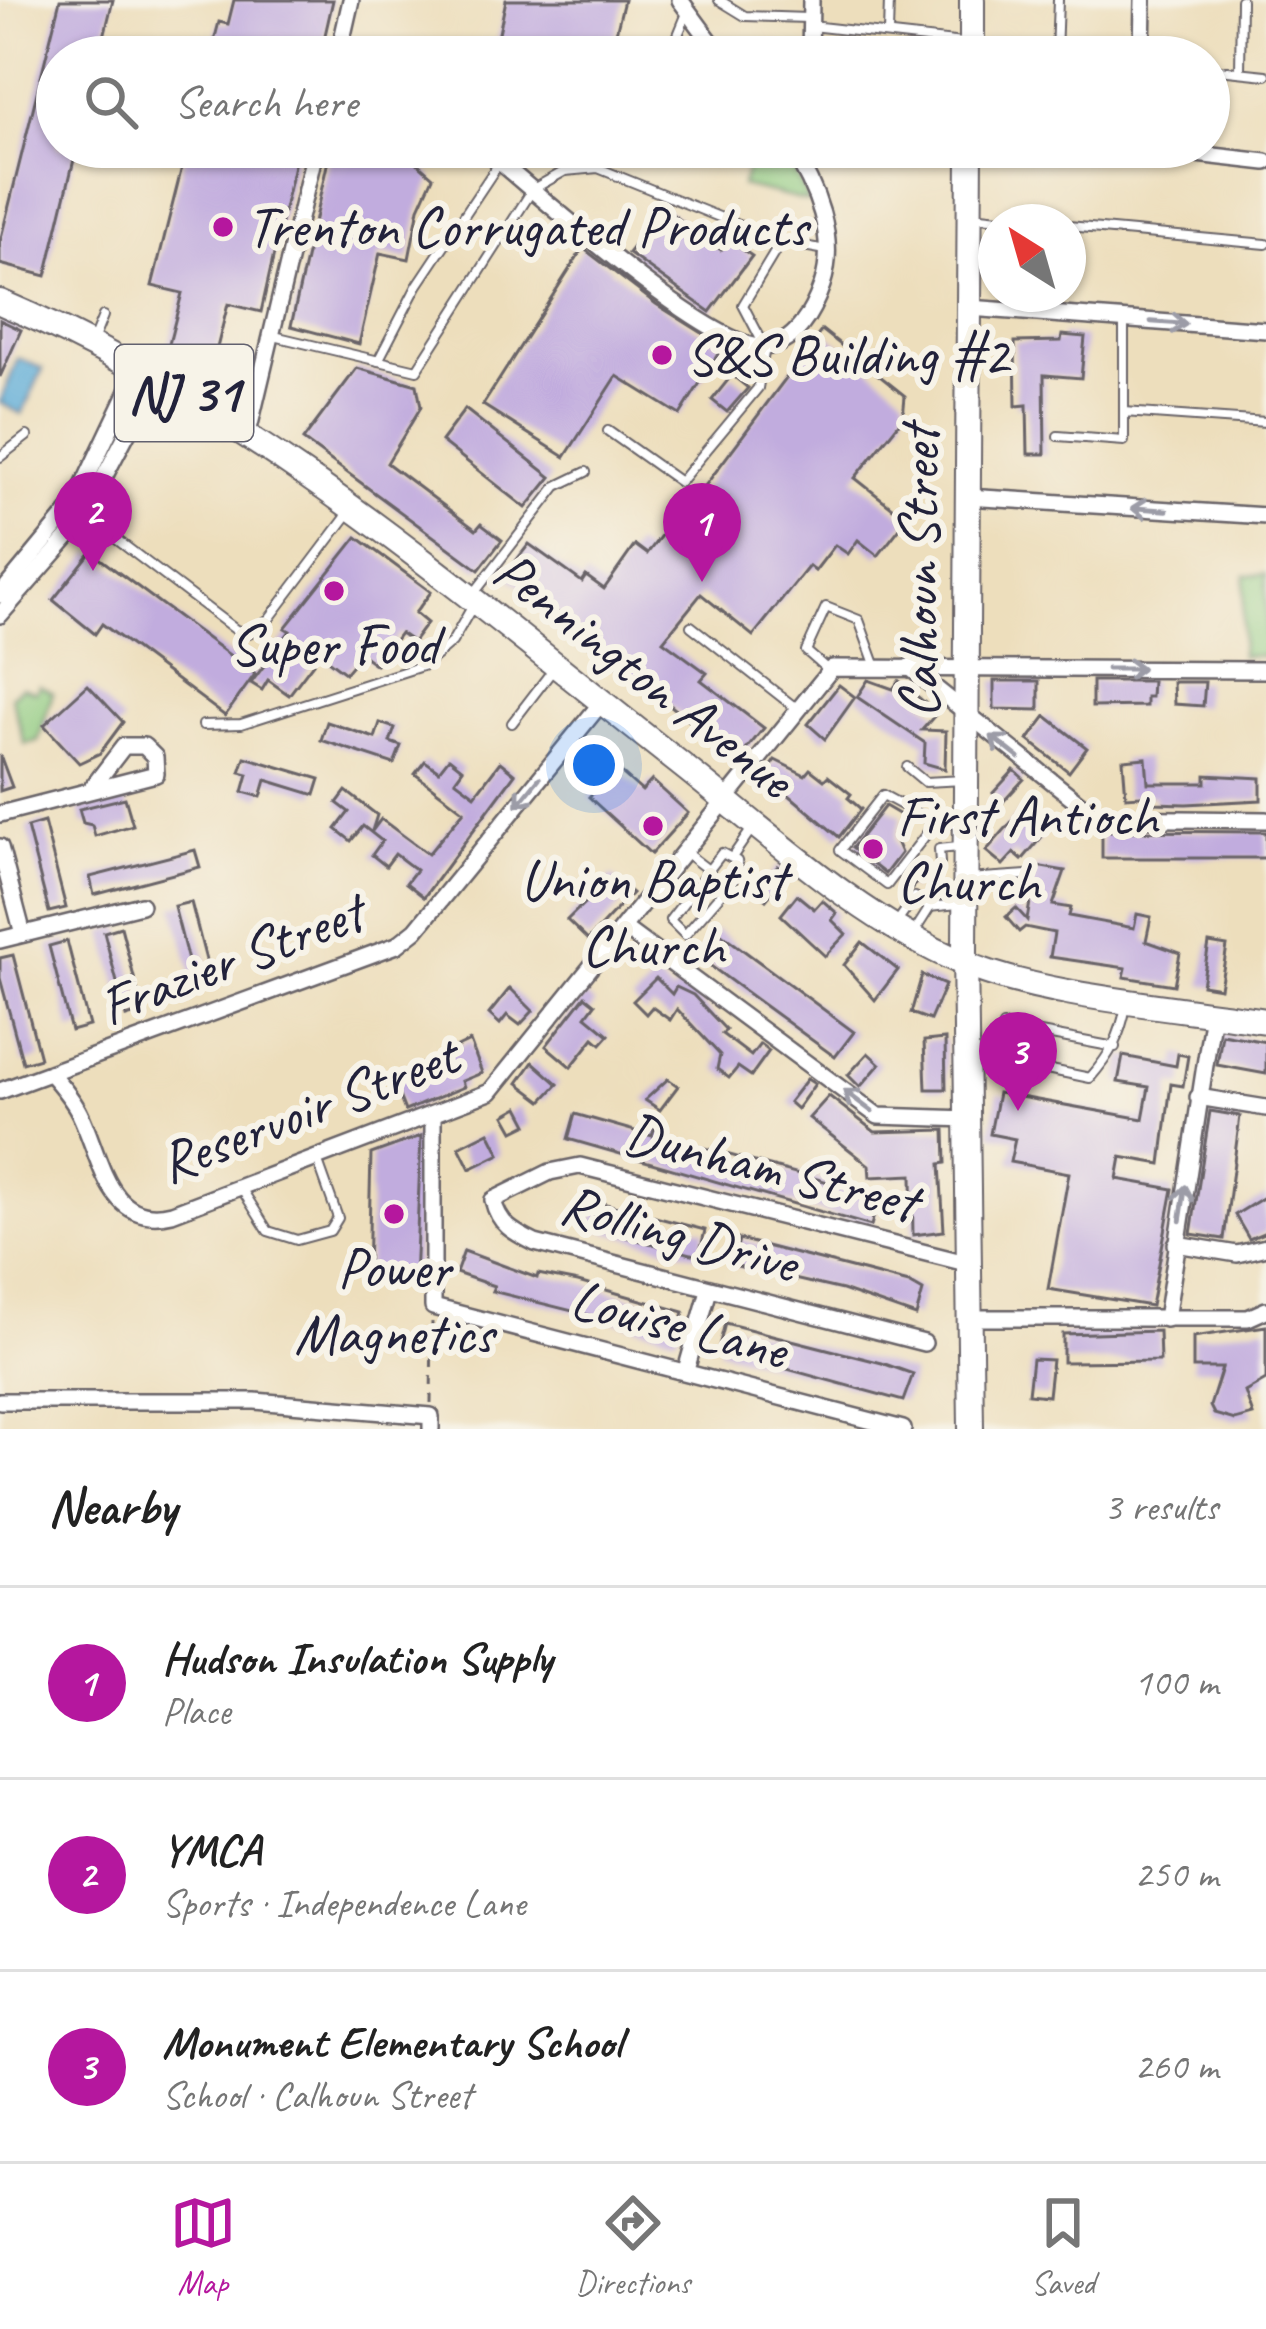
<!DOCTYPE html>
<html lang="en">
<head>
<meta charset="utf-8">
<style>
	:root { --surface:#fff; --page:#f2f2f2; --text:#222; --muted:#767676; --line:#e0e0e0; --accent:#b5179e }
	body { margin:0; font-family:Caveat,sans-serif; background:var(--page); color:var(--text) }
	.compass { position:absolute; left:978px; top:204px; width:108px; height:108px; border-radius:50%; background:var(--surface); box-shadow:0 3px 9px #0004; rotate:323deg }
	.you { position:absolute; left:594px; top:765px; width:42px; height:42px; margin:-30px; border:9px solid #fff; border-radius:50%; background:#1a73e8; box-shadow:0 0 0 18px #1a73e833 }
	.badge { display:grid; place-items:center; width:78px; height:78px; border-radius:50%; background:var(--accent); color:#fff; font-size:39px; font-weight:700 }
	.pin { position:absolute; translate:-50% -99px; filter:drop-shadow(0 3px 6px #0008) }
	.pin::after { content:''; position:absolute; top:63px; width:42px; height:36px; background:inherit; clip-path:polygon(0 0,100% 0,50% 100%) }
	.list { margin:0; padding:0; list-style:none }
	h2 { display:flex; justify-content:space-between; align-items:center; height:156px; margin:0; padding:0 48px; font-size:51px }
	h2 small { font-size:39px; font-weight:400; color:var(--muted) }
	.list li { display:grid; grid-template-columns:78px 1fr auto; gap:36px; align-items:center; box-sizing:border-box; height:192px; padding:0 48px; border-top:3px solid var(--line) }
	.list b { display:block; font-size:45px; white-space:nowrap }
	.list p { margin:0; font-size:39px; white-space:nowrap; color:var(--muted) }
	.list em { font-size:39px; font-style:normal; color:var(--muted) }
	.icon { flex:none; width:66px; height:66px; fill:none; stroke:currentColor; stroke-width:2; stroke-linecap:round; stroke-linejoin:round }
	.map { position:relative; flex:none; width:1266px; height:1429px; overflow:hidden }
	.search { position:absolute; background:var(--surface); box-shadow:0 3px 9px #0004; left:36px; right:36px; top:36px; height:132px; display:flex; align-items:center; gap:30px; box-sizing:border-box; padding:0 42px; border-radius:66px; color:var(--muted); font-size:45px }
	.sheet { height:732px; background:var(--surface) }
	nav { display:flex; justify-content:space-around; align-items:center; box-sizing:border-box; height:168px; border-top:3px solid var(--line); background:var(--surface); font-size:33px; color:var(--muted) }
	nav a { display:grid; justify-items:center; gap:6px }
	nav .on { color:var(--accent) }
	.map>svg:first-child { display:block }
	.green { fill:#8fca7f; stroke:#58765d; stroke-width:3 }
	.water { fill:#5dacd7; stroke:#406789; stroke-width:3 }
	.building { fill:#c1acde }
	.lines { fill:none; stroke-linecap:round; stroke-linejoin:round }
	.lane-casing { stroke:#696468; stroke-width:12 }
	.street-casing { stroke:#696468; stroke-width:20 }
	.primary-casing { stroke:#696468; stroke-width:28 }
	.path { stroke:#696468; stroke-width:3; stroke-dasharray:9 9; stroke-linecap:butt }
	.lane { stroke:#fff; stroke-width:8 }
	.street { stroke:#fff; stroke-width:15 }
	.primary { stroke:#fff; stroke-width:24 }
	.oneway { stroke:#9c9ca7 }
	.poi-dot { fill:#b5179e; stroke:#f7f3e8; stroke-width:4.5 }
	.labels { text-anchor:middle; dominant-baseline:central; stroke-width:12; stroke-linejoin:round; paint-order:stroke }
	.shield { fill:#f7f3e8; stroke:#62616f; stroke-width:3 }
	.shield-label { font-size:54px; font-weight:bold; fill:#22223b }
	.poi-label { font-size:57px; fill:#22223b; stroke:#f7f3e8; text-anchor:start }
	.street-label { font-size:57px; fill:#22223b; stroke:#f7f3e8 }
</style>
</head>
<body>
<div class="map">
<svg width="1266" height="1429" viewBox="0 0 1266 1429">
	<rect width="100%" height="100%" fill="#f7f3e8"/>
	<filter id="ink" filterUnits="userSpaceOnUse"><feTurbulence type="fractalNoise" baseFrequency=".00833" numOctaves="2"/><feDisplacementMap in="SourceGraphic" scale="24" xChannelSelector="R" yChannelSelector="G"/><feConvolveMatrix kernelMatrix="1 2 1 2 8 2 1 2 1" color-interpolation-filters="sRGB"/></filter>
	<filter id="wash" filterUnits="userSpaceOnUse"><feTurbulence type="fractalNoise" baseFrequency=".004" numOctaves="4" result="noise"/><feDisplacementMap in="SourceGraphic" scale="48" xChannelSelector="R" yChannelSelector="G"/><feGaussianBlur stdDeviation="2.7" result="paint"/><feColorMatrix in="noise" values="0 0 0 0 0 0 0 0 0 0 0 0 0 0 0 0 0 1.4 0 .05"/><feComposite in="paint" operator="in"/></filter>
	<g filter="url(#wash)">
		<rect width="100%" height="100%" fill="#eddebc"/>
		<g class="green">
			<polygon points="753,147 782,147 809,202 742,186"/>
			<polygon points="1266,574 1266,656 1241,656 1245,575"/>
			<polygon points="39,685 53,693 38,741 25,744 11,696 22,687 36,692"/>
		</g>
		<polygon class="water" points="18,358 43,369 22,414 0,403"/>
		<g id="blocks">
			<g class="building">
				<polygon points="60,0 113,0 99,57 57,57 57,147 77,147 46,276 0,264 0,242"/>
				<polygon points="234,0 333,0 320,57 210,57 219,22 228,24"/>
				<polygon points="506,0 624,0 610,57 495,52"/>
				<polygon points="187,147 298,147 261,312 228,304 217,348 254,357 246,391 208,385 165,360 182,293 152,286"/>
				<polygon points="331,147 399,147 433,177 419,208 409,259 380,253 359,344 291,326"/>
				<polygon points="664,208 721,250 729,240 752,256 710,312 628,253"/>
				<polygon points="583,248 656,304 723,346 680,415 617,376 565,457 483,405"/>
				<polygon points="0,320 21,330 0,377"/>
				<polygon points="822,330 905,396 903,418 855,478 907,519 878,556 858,540 848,554 835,545 815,571 809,566 753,636 701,594 663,641 707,673 701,680 764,728 737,761 663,699 572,634 577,627 505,575 529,544 582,582 586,576 604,589 635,545 647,554 685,504 690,506"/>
				<polygon points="1062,335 1085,337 1081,378 1044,375 1045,454 1028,454 1027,405 1016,406 1015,342 1061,341"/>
				<polygon points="357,368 417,385 421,407 387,463 476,530 481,524 502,540 479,570 303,440"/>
				<polygon points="732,375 748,388 727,412 712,400"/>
				<polygon points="465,409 551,477 526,508 441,441"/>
				<polygon points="357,537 431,592 415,613 427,623 413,642 400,633 376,665 361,654 345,673 320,654 289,695 268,680 262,690 251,683 290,631 285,628"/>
				<polygon points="91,552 255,674 225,716 102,624 95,634 53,600"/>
				<polygon points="868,680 893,689 899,681 937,713 922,730 946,731 945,769 924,763 925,743 857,697"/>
				<polygon points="994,681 1039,681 1039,710 994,709"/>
				<polygon points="1092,681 1152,681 1151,697 1146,697 1146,706 1092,707"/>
				<polygon points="1173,682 1205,682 1203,706 1174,704"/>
				<polygon points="88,685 123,722 100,753 79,763 44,725"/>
				<polygon points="839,685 855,697 825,739 808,724"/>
				<polygon points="1046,716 1087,748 1069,772 1028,740"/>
				<polygon points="327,722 375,738 380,723 395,728 390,742 401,746 394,764 321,740"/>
				<polygon points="0,755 12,787 0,791"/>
				<polygon points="245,757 320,779 315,795 266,780 261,797 243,792 248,774 240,772"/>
				<polygon points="449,758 463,769 455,780 475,795 500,762 515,774 424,897 406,883 416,870 395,854 386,866 372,855 382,841 363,826 351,841 336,829 349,812 337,803 346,791 377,815 372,831 381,819 428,854 464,811 415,774 425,761 439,771"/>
				<polygon points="1146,758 1148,783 1206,783 1206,775 1261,778 1261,800 1186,804 1154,803 1155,795 1126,797 1123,760"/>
				<polygon points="775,760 805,775 810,769 824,780 828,776 851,794 848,798 861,809 839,837 782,789 779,793 761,780"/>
				<polygon points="616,768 642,791 652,780 688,813 651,854 589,797"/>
				<polygon points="1014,770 1024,779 1003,802 993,793"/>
				<polygon points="125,798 133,825 95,836 92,825 83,823 79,809"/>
				<polygon points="885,806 902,816 895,839 901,853 885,874 852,848"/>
				<polygon points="1021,811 1046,832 1022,860 1014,853 1003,865 986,851"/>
				<polygon points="44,822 66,908 49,912 27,827"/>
				<polygon points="1102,831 1266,832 1266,858 1102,858"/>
				<polygon points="195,850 200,867 94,895 90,877"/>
				<polygon points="913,864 924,873 912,889 901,881"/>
				<polygon points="778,866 787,874 766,900 757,892"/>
				<polygon points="1036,866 1065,871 1053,905 1071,908 1069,916 1134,928 1137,914 1151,917 1146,941 1180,953 1174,985 1124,977 1126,968 1050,957 1054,933 1025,927 1019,932 1006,917 1016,908 1027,920"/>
				<polygon points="612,876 632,893 588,940 567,920"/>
				<polygon points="797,895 814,909 822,900 837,913 832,920 846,934 825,956 781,915"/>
				<polygon points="191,902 213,987 196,992 174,906"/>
				<polygon points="121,927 143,1012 126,1017 104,932"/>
				<polygon points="716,930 854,1032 835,1057 697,956"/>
				<polygon points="67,941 89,1026 71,1031 49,946"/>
				<polygon points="862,942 898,970 875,1000 844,965"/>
				<polygon points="1209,943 1227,946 1220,988 1202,985"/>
				<polygon points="13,955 40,1058 23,1063 0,978 0,958"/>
				<polygon points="922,975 945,985 930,1020 911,1013"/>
				<polygon points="656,978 672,994 676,987 693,995 726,1030 722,1034 751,1056 760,1044 769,1051 751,1076 738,1067 729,1078 717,1069 720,1055 677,1009 670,1020 652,1007 646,1014 633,1001"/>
				<polygon points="510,988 533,1011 520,1025 507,1015 500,1024 489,1014"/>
				<polygon points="585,996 595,1004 586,1016 609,1035 601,1044 594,1038 571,1067 546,1046"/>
				<polygon points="1222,1034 1266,1042 1266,1074 1217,1065"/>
				<polygon points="945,1039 946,1089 926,1089 924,1041"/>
				<polygon points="470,1041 482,1073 462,1081 464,1087 405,1111 392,1078"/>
				<polygon points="868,1053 880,1064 860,1087 848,1075"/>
				<polygon points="1178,1054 1188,1056 1183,1086 1171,1084 1161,1164 1121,1157 1117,1179 1173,1189 1151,1306 1048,1289 1069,1173 1010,1162 1015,1139 990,1134 998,1093 1143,1119 1149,1087 1118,1082 1123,1056 1176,1066"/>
				<polygon points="533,1062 558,1084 542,1101 518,1083"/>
				<polygon points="668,1079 678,1086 660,1110 645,1100"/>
				<polygon points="807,1079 815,1084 797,1109 789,1102"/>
				<polygon points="829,1096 875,1132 945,1130 946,1163 940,1164 944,1231 913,1235 912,1175 870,1177 869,1165 809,1118"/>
				<polygon points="519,1107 528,1124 514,1131 505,1115"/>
				<polygon points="1210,1111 1240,1116 1224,1239 1191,1234"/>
				<polygon points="575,1114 652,1136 654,1129 670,1134 668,1138 879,1196 871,1226 568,1139"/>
				<polygon points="489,1132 500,1154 470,1169 459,1147"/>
				<polygon points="421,1136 415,1280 368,1274 371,1154"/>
				<polygon points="1266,1196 1266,1232 1249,1239 1235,1215"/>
				<polygon points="598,1202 705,1230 699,1256 591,1228"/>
				<polygon points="739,1239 909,1283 923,1291 916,1316 842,1290 733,1265"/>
				<polygon points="464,1251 537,1278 538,1274 578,1282 684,1312 677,1337 492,1291 494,1286 456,1273"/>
				<polygon points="725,1323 882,1363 913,1374 903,1401 718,1350"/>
				<polygon points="1266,1326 1266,1380 1245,1392 1253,1415 1235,1420 1214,1414 1210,1406 1222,1368 1193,1368 1193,1337"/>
				<polygon points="1159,1331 1160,1361 1063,1362 1063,1334"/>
				<polygon points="1032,1359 1052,1360 1048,1396 1028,1394"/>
			</g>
		</g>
	</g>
	<g filter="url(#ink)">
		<use href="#blocks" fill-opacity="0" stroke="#696468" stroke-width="3"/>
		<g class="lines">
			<defs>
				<g id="lane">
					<polyline points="719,0 745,16 808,18"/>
					<polyline points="811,26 1088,57"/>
					<polyline points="888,34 889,0"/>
					<polyline points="1056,54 1058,0"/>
					<polyline points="669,57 687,13"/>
					<polyline points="1209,69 1266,75"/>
					<polyline points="1240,72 1241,0"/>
					<polyline points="981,217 1026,222"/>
					<polyline points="1068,226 1266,244"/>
					<polyline points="1124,319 1124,412"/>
					<polyline points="274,336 417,370 533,189 565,171 598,168 781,242"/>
					<polyline points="92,343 103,316"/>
					<polyline points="378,361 417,286 499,163"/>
					<polyline points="608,431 680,482 758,388 765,347 743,305 781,242 826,250"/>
					<polyline points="1058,436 1124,441 1124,412 1266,422"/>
					<polyline points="0,457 27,436"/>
					<polyline points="83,514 236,630 249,633 269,619 349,513"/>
					<polyline points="475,592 557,486 586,472"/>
					<polyline points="691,626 797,709"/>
					<polyline points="828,670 806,651 826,607 859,620 876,667"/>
					<polyline points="512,723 555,667"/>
					<polyline points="203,725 241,724 425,665 452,642 472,607"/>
					<polyline points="907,767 925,782 964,780"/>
					<polyline points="935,823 887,885 840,850 883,795 935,823 962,824"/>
					<polyline points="686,853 707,869"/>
					<polygon points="722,853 737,861 739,873 685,935 670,920"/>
					<polyline points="733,856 751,830"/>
					<polyline points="940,863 939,849 959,847"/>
					<polyline points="968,879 1027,875"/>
					<polyline points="895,925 915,897 929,907 958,904"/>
					<polyline points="913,934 941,890"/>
					<path d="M 1115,1047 L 1003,1026 L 998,1059 L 1090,1078 C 1111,1054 1120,1037 1126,1006"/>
					<polyline points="241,1188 268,1231 297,1240 330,1231 338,1218 317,1159"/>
				</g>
				<g id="street">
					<polyline points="680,0 722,57"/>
					<polyline points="338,57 351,0"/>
					<polyline points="810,57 811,0"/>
					<polyline points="1142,57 1143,0"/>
					<path d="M 482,147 C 531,188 707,347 763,347 C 795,346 813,311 822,285 C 838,238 816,186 790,147"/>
					<polyline points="1135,147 1266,162"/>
					<polyline points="969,308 1266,330"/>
					<polyline points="248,433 316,147"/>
					<polyline points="967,497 1266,516"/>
					<polyline points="0,595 73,507 139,368"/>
					<polyline points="0,615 79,525 156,378"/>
					<polyline points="909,667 1098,818 1266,820"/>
					<polyline points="0,814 156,774 155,757 144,746 124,746 91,789"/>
					<polyline points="0,847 23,934"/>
					<polyline points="625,929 878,1116 969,1119"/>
					<polyline points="0,940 141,905"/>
					<path d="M 52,1075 C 62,1087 73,1099 80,1114 C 101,1157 108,1229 172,1213 L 490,1092 L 832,668 L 1266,670"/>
					<polyline points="0,1091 397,945 416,930 602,702"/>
					<polyline points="1198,1097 1266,1108"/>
					<polyline points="433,1116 433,1307 903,1429"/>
					<polyline points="1176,1244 1237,1254 1266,1247"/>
					<polyline points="971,1318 1248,1318 1266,1310"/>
					<polyline points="1166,1319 1213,1013"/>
					<path d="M 924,1343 L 535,1243 C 513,1232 499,1225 493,1200 L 550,1172 L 580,1166 L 970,1264"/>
					<polyline points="686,1370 709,1290"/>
					<polyline points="0,1401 255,1401 431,1416 431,1429"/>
				</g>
				<g id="primary">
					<polyline points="972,57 972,0"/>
					<polyline points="970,147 965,951 971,1429"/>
					<path d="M 0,302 C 254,410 460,591 674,759 C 765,830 857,918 963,963 C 1041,997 1179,1007 1266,1021"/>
				</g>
			</defs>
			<use href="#lane" class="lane-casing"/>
			<use href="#street" class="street-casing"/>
			<use href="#primary" class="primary-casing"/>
			<polyline class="path" points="431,1403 432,1322"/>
			<use href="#lane" class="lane"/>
			<use href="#street" class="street"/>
			<use href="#primary" class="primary"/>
		</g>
		<defs><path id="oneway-shaft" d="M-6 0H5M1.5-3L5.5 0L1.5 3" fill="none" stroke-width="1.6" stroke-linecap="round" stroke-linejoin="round" transform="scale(3)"/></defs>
		<g class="oneway">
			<use href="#oneway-shaft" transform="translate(1169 323) rotate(4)"/>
			<use href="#oneway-shaft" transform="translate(1149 509) rotate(-176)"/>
			<use href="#oneway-shaft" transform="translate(1125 669)"/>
			<use href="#oneway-shaft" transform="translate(1005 747) rotate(-142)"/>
			<use href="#oneway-shaft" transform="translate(528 792) rotate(129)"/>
			<use href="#oneway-shaft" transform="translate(858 1101) rotate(-143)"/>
			<use href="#oneway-shaft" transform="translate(1183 1203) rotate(-81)"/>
		</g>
	</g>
	<g class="poi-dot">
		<circle cx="223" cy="227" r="12"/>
		<circle cx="662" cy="355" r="12"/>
		<circle cx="334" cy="591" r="12"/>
		<circle cx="653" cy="826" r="12"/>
		<circle cx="873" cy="849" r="12"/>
		<circle cx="394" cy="1214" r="12"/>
	</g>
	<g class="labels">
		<rect class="shield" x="115" y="345" width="138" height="96" rx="9"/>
		<g class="shield-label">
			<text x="184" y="393">NJ 31</text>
		</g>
		<g class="poi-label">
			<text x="247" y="227">Trenton Corrugated Products</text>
			<text x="686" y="355">S&amp;S Building #2</text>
			<text x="334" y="645" text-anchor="middle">Super Food</text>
			<text x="897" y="816">First Antioch<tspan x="897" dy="66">Church</tspan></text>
			<text x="653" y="880" text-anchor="middle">Union Baptist<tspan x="653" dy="66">Church</tspan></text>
			<text x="394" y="1268" text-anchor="middle">Power<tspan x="394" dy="66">Magnetics</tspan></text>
		</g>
		<g class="street-label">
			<text transform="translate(919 572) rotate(-90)">Calhoun Street</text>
			<text transform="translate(644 674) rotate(38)">Pennington Avenue</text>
			<text transform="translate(231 959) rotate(-21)">Frazier Street</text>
			<text transform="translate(308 1109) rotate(-21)">Reservoir Street</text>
			<text transform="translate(771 1167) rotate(14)">Dunham Street</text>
			<text transform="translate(679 1233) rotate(15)">Rolling Drive</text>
			<text transform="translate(679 1324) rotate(14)">Louise Lane</text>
		</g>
	</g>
</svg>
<svg class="compass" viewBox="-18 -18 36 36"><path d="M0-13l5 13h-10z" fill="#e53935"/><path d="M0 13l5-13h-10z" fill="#767676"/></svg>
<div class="you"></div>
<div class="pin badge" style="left:702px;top:582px">1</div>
<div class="pin badge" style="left:93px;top:571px">2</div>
<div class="pin badge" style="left:1018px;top:1111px">3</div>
<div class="search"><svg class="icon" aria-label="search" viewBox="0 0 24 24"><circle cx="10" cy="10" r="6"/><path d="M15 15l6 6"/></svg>Search here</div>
</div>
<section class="sheet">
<h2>Nearby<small>3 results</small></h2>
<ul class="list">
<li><span class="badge">1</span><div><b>Hudson Insulation Supply</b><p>Place</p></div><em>100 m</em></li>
<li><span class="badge">2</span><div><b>YMCA</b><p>Sports · Independence Lane</p></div><em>250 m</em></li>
<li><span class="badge">3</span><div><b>Monument Elementary School</b><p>School · Calhoun Street</p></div><em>260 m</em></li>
</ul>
</section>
<nav>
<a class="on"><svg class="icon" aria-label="map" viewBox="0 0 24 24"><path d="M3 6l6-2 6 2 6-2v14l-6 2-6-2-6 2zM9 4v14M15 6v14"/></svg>Map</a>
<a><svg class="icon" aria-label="directions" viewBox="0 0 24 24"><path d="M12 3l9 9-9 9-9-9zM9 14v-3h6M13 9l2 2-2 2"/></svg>Directions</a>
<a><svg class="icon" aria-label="saved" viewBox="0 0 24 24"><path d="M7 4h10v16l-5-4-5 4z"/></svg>Saved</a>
</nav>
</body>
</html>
